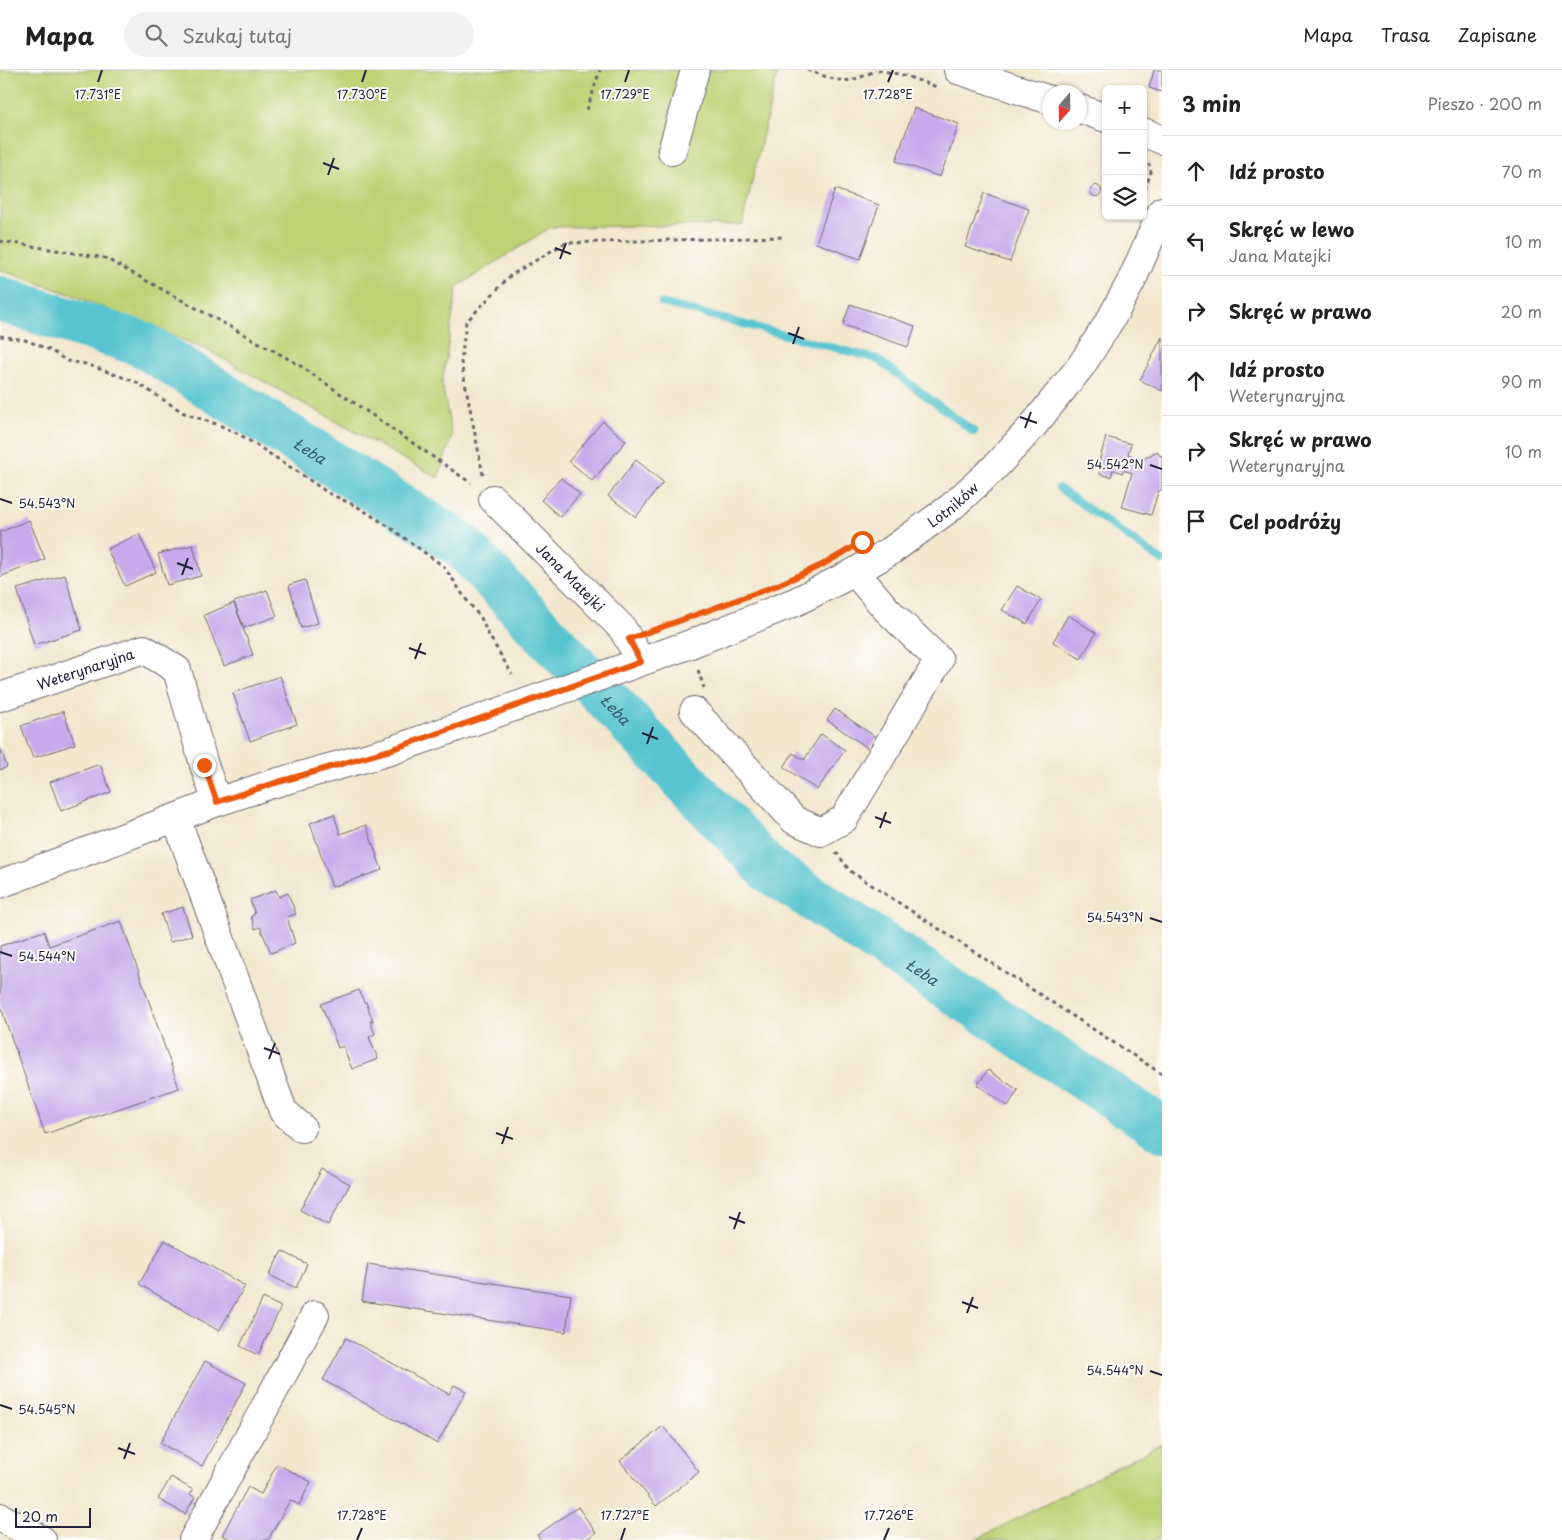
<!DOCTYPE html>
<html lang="pl">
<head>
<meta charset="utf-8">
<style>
	:root { --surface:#fff; --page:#f2f2f2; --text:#222; --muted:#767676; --line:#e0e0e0 }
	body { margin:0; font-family:"Playpen Sans",sans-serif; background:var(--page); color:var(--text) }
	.controls { position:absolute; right:15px; top:15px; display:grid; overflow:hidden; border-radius:8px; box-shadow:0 1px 4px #0004 }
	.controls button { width:45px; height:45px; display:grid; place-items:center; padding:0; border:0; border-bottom:1px solid var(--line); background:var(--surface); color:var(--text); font:25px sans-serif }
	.compass { position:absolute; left:1042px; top:15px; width:45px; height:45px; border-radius:50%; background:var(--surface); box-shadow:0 1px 4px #0004; rotate:200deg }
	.scale { position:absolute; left:15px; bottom:12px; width:76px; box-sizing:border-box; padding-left:5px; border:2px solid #22223b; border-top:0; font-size:14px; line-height:18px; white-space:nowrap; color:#22223b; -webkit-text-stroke:4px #fdfcf7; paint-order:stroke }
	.stop { position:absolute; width:15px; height:15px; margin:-11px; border:4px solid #ea580c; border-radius:50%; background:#fff }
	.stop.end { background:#ea580c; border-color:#fff; box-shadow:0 1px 5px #0008 }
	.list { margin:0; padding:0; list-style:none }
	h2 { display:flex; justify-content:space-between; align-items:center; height:65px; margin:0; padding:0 20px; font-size:21px }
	h2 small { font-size:16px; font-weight:400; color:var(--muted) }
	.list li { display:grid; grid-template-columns:32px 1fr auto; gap:15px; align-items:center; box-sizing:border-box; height:70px; padding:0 20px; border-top:1px solid var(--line) }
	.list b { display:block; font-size:19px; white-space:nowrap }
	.list p { margin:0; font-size:16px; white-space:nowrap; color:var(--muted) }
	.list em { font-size:16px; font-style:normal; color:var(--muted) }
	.icon { flex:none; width:28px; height:28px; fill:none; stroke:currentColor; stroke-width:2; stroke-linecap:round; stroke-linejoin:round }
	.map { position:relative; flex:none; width:1162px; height:1470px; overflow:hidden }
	header { display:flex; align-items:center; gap:30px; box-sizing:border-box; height:70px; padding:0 25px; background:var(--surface); border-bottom:1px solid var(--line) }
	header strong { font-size:24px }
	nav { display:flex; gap:28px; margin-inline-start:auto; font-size:18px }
	.search { width:350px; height:45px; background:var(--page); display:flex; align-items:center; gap:12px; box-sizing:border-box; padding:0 18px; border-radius:28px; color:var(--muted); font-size:19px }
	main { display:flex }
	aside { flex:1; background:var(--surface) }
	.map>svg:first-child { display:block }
	.green { fill:#bed275; stroke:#707a58 }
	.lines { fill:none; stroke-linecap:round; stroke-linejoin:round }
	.stream { stroke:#58c4cf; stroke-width:8 }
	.river { stroke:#58c4cf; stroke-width:46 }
	.building { fill:#c8aaec }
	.minor-casing { stroke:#6b676e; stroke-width:30 }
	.path { stroke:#6b676e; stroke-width:3; stroke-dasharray:4 4; stroke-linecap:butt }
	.minor { stroke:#fff; stroke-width:28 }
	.route { stroke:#ea580c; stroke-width:6 }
	.ticks { fill:none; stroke:#22223b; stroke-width:2 }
	.labels { text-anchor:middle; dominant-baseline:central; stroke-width:4; stroke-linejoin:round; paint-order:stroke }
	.street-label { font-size:14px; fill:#22223b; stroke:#fdfcf7 }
	.water-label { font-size:15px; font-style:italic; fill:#355b6f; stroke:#fdfcf7 }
	.ticks-label { font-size:12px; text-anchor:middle; fill:#22223b; stroke:#fdfcf7; stroke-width:4; stroke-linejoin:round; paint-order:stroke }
</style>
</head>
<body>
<header>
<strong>Mapa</strong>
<div class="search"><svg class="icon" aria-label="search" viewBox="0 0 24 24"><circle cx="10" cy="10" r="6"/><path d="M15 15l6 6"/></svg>Szukaj tutaj</div>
<nav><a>Mapa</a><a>Trasa</a><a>Zapisane</a></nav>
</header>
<main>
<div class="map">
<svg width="1162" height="1470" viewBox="0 0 1162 1470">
	<rect width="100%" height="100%" fill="#fdfcf7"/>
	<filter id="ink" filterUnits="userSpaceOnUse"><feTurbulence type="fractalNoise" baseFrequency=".02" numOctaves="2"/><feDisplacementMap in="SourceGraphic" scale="10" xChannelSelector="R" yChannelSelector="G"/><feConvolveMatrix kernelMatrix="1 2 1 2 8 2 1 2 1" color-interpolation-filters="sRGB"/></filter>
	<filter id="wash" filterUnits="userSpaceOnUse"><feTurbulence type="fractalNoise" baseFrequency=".0096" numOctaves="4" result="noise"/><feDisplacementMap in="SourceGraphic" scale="20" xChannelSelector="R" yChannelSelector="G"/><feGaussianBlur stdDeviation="1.12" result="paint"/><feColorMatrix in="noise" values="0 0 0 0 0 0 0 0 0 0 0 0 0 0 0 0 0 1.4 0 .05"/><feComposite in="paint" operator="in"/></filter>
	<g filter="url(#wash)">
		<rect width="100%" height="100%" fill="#f3e7ce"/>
		<g class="green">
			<polygon points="0,0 778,0 742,155 551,157 457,217 442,314 452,366 438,408 205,279 73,225 0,200"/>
			<polygon points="1162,1374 1162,1470 975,1470"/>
		</g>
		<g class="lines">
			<g class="stream">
				<polyline points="662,233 877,289 974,362"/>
				<polyline points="1059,418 1162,491"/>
			</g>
			<path class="river" id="s1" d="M 0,229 L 142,274 L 460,474 L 768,799 L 1162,1059"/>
		</g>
		<g id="blocks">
			<g class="building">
				<polygon points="1154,0 1162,0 1162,22 1149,18"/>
				<polygon points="914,38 959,54 940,107 896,91"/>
				<circle cx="1096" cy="121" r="5.5"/>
				<polygon points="835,119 879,135 860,189 816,173"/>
				<polygon points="984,123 1029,139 1010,192 965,177"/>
				<polygon points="850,234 915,256 908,277 843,255"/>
				<polygon points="1162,267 1162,321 1140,310"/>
				<polygon points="603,351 626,371 592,411 569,391"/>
				<polygon points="1106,367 1131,374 1128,384 1142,390 1157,381 1160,386 1162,385 1162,419 1158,422 1151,445 1122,437 1132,403 1123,400 1123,403 1113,400 1111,407 1099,404 1101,397 1098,396"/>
				<polygon points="636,390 663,412 636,447 608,426"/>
				<polygon points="561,408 580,424 560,447 541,430"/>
				<polygon points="29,450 45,489 0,507 0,462"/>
				<polygon points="139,464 156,502 125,516 107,479"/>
				<polygon points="193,475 201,506 167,515 158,484"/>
				<polygon points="65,505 82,560 34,575 17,519"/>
				<polygon points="305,510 318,553 301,558 289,515"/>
				<polygon points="1017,516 1041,530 1027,554 1002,540"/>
				<polygon points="267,520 277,546 244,558 234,532"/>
				<polygon points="234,533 253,585 224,596 204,545"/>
				<polygon points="1068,545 1096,563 1081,589 1053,572"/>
				<polygon points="280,606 297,654 250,671 233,623"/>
				<polygon points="835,639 877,668 869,679 827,650"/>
				<polygon points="63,641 75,674 33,688 21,656"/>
				<polygon points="821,664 845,680 817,720 784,697 793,683 804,690"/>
				<polygon points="0,677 7,697 0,700"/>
				<polygon points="100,694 111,722 61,741 50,712"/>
				<polygon points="334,744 340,764 366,755 382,800 332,817 310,753"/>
				<polygon points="276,820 279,827 288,823 296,844 287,847 295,873 271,883 260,857 255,859 251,846 255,844 250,830"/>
				<polygon points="183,837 192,865 170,872 161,844"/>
				<polygon points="121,851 179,1018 45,1064 0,935 0,876 44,861 49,876"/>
				<polygon points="359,920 364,932 366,932 373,951 370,951 375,964 369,967 378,989 352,999 343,976 338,978 321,934"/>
				<polygon points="988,1000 1018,1020 1008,1036 977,1015"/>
				<polygon points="322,1099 350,1114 328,1155 300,1140"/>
				<polygon points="165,1170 245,1216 219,1261 139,1214"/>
				<polygon points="282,1181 307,1194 296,1218 269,1205"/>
				<polygon points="368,1194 571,1225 566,1262 362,1231"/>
				<polygon points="263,1228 281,1237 258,1285 240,1276"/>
				<polygon points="346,1268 449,1324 454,1315 466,1321 437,1374 426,1367 323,1310"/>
				<polygon points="205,1291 246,1313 202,1396 160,1373"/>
				<polygon points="663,1356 699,1402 656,1436 620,1391"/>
				<polygon points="277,1394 311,1412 299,1435 290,1430 268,1470 232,1470 222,1465 248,1417 261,1424"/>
				<polygon points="171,1407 193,1420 190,1425 195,1427 185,1444 158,1429"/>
				<polygon points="578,1437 596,1463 585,1470 541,1470 537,1465"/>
			</g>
		</g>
	</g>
	<g filter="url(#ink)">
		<use href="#blocks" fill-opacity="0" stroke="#6b676e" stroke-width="1"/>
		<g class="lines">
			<defs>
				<g id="minor">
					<polyline points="958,0 1050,30"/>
					<polyline points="1080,39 1106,48"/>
					<polyline points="1143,62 1162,70"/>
					<polyline points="672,81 695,0"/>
					<path id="s2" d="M 493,429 L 622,558 L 641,591"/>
					<path id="s3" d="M 0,627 L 144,579 L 177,600 L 204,695 L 217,732"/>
					<polyline points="694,641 794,750 821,762 844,749 939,590 887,540 855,502"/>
					<polyline points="176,748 283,1041 302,1058"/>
					<path id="s4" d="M 0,814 L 217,732 L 275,713 L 390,681 L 688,575 L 795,532 L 855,502 L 892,480 L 950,438 L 993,399 L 1032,357 L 1081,296 L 1112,247 L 1132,210 L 1162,141"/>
					<polyline points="0,1447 42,1470"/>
					<polyline points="193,1470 315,1245"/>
				</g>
			</defs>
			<use href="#minor" class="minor-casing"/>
			<g class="path">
				<path d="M 807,0 C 840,11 844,17 876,0"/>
				<polyline points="878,0 903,5 937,17"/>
				<polyline points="587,40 600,0"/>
				<polyline points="1145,119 1151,102 1149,94"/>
				<polyline points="0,171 105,188 296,293 471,413"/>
				<polyline points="0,266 25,270 50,280 67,291 86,294 136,312 184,343 219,355 239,364 298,402 328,423 358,437 388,456 443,496 454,511 465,528 481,548 487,562 512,604"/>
				<polyline points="483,405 461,292 466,252 511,205 565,173 783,167"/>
				<polyline points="698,600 704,618"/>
				<polyline points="836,782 850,801 1162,1004"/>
			</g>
			<use href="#minor" class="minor"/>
		</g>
	</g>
	<g class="lines" filter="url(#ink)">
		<polyline class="route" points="204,695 217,732 275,713 390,680 641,592 629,569 778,515 822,495 862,472"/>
	</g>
	<path class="ticks" d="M 98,12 L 102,0M 362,12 L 366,0M 625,12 L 629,0M 888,12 L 893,0M 323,93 L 339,99M 328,105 L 334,88M 555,178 L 571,184M 560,189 L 566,173M 788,263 L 804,269M 793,274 L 799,257M 1020,347 L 1037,353M 1025,358 L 1031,342M 1150,395 L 1162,399M 0,429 L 12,433M 177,493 L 193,499M 182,505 L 188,488M 409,578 L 426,584M 415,589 L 421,573M 642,663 L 658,669M 647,674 L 653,657M 875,747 L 891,753M 880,758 L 886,742M 1150,848 L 1162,852M 0,882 L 12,886M 264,978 L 280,984M 269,989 L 275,973M 496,1063 L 513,1069M 502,1074 L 508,1057M 729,1147 L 745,1153M 734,1159 L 740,1142M 962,1232 L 978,1238M 967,1243 L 973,1227M 1150,1301 L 1162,1305M 0,1335 L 12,1339M 118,1378 L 135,1384M 124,1389 L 130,1373M 357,1470 L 362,1458M 621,1470 L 625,1458M 884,1470 L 889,1458"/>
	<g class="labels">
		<g class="street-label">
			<text stroke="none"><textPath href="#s4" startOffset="1030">Lotników</textPath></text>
			<text stroke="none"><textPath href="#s2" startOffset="110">Jana Matejki</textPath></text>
			<text stroke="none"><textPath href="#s3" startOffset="90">Weterynaryjna</textPath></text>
		</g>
		<g class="water-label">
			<text stroke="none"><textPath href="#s1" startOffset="348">Łeba</textPath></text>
			<text stroke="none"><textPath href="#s1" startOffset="752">Łeba</textPath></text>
			<text stroke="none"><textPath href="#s1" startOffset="1158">Łeba</textPath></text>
		</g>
	</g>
	<g class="ticks-label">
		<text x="98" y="29">17.731°E</text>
		<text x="362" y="29">17.730°E</text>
		<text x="625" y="29">17.729°E</text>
		<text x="888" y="29">17.728°E</text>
		<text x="1115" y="399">54.542°N</text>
		<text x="47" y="438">54.543°N</text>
		<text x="1115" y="852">54.543°N</text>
		<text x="47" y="891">54.544°N</text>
		<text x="1115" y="1305">54.544°N</text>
		<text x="47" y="1344">54.545°N</text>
		<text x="362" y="1450">17.728°E</text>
		<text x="625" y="1450">17.727°E</text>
		<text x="889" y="1450">17.726°E</text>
	</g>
</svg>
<div class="controls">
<button>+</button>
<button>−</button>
<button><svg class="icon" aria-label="layers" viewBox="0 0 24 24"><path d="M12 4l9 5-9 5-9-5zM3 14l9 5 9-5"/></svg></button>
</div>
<svg class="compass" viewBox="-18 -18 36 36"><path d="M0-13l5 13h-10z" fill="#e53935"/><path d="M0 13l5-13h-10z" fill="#767676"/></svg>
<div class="scale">20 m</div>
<div class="stop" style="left:862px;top:472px"></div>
<div class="stop end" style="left:204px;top:695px"></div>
</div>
<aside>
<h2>3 min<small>Pieszo · 200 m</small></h2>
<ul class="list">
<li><svg class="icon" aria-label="ahead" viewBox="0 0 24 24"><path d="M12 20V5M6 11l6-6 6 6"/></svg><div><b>Idź prosto</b></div><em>70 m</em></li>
<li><svg class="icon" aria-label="left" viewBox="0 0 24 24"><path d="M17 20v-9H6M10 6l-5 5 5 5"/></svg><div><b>Skręć w lewo</b><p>Jana Matejki</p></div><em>10 m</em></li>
<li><svg class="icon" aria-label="right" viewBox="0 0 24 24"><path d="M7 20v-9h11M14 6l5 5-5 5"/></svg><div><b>Skręć w prawo</b></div><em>20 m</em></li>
<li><svg class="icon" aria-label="ahead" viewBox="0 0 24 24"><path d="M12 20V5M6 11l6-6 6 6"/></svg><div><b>Idź prosto</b><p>Weterynaryjna</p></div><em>90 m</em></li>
<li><svg class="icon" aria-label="right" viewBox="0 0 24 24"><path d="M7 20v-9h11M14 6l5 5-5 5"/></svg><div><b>Skręć w prawo</b><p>Weterynaryjna</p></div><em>10 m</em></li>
<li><svg class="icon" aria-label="arrive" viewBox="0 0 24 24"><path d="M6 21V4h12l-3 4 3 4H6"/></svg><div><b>Cel podróży</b></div></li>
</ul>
</aside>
</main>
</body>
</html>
